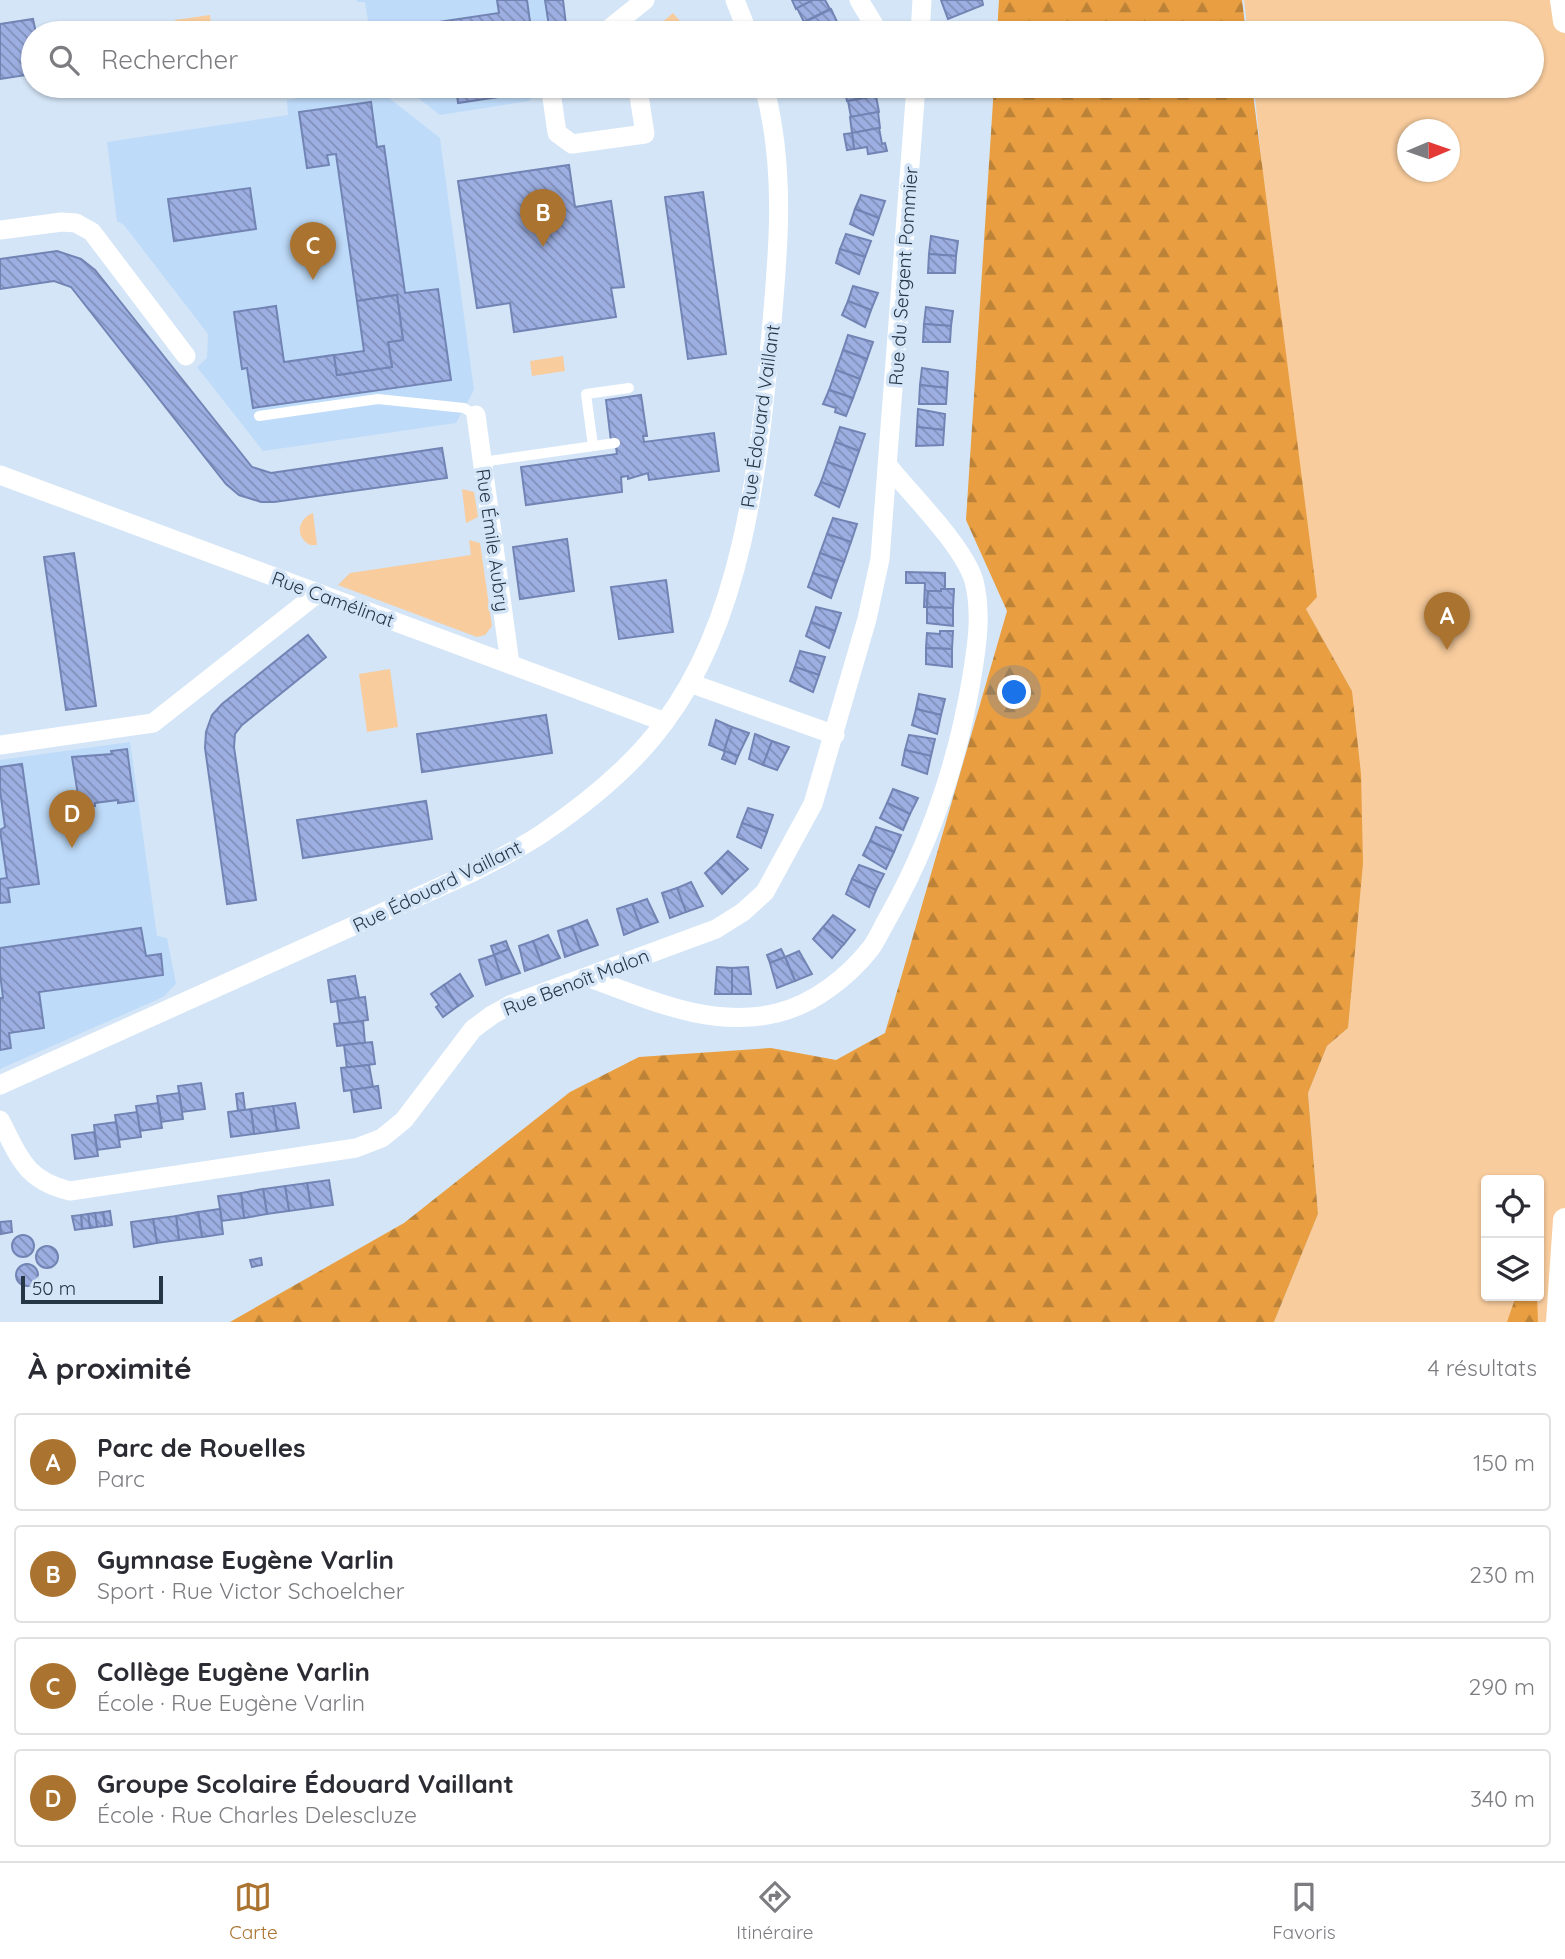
<!DOCTYPE html>
<html lang="fr">
<head>
<meta charset="utf-8">
<style>
	:root { --surface:#fff; --page:#f2f2f3; --text:#2b2b33; --muted:#7c7c81; --line:#e1e1e2; --accent:#aa732f }
	body { margin:0; font-family:Quicksand,sans-serif; background:var(--page); color:var(--text) }
	.controls { position:absolute; right:21px; bottom:21px; display:grid; overflow:hidden; border-radius:7px; box-shadow:0 2px 5px #0004 }
	.controls button { width:63px; height:63px; display:grid; place-items:center; padding:0; border:0; border-bottom:2px solid var(--line); background:var(--surface); color:var(--text); font:35px sans-serif }
	.compass { position:absolute; left:1397px; top:119px; width:63px; height:63px; border-radius:50%; background:var(--surface); box-shadow:0 2px 5px #0004; rotate:88deg }
	.scale { position:absolute; left:21px; bottom:18px; width:142px; box-sizing:border-box; padding-left:7px; border:4px solid #253647; border-top:0; font-size:19px; line-height:24px; white-space:nowrap; color:#253647; -webkit-text-stroke:5px #d4e5f7; paint-order:stroke }
	.you { position:absolute; left:1015px; top:693px; width:24px; height:24px; margin:-18px; border:5px solid #fff; border-radius:50%; background:#1a73e8; box-shadow:0 0 0 10px #1a73e833 }
	.badge { display:grid; place-items:center; width:46px; height:46px; border-radius:50%; background:var(--accent); color:#fff; font-size:23px; font-weight:700 }
	.pin { position:absolute; translate:-50% -58px; filter:drop-shadow(0 2px 4px #0008) }
	.pin::after { content:''; position:absolute; top:37px; width:24px; height:21px; background:inherit; clip-path:polygon(0 0,100% 0,50% 100%) }
	.list { margin:0; padding:0; list-style:none }
	h2 { display:flex; justify-content:space-between; align-items:center; height:91px; margin:0; padding:0 28px; font-size:30px }
	h2 small { font-size:23px; font-weight:400; color:var(--muted) }
	.list li { display:grid; grid-template-columns:46px 1fr auto; gap:21px; align-items:center; box-sizing:border-box; height:98px; margin:0 14px 14px; padding:0 14px; border:2px solid var(--line); border-radius:7px }
	.list b { display:block; font-size:26px; white-space:nowrap }
	.list p { margin:0; font-size:23px; white-space:nowrap; color:var(--muted) }
	.list em { font-size:23px; font-style:normal; color:var(--muted) }
	.icon { flex:none; width:38px; height:38px; fill:none; stroke:currentColor; stroke-width:2; stroke-linecap:round; stroke-linejoin:round }
	.map { position:relative; flex:none; width:1565px; height:1322px; overflow:hidden }
	.search { position:absolute; background:var(--surface); box-shadow:0 2px 5px #0004; left:21px; right:21px; top:21px; height:77px; display:flex; align-items:center; gap:18px; box-sizing:border-box; padding:0 24px; border-radius:38px; color:var(--muted); font-size:26px }
	.sheet { height:539px; background:var(--surface) }
	nav { display:flex; justify-content:space-around; align-items:center; box-sizing:border-box; height:98px; border-top:2px solid var(--line); background:var(--surface); font-size:19px; color:var(--muted) }
	nav a { display:grid; justify-items:center; gap:4px }
	nav .on { color:var(--accent) }
	.map>svg:first-child { display:block }
	.built { fill:#bedbf9 }
	.green { fill:#f8cc9d; fill-rule:evenodd }
	.forest { fill:url(#forest-firs) }
	.building { fill:url(#building-back-hatch); stroke:#7284b4; stroke-width:2 }
	.lines { fill:none; stroke-linecap:round; stroke-linejoin:round }
	.service { stroke:#fff; stroke-width:10 }
	.minor { stroke:#fff; stroke-width:19 }
	.tertiary { stroke:#fff; stroke-width:24 }
	.labels { text-anchor:middle; dominant-baseline:central; stroke-width:7; stroke-linejoin:round; paint-order:stroke }
	.street-label { font-size:19px; fill:#253647; stroke:#d4e5f7 }
</style>
</head>
<body>
<div class="map">
<svg width="1565" height="1322" viewBox="0 0 1565 1322">
	<defs>
		<pattern id="forest-firs" width="22" height="20" patternUnits="userSpaceOnUse" patternTransform="scale(1.75)"><rect width="22" height="20" fill="#e89e41"/><path d="M5 1l3.5 6h-7zM16 11l3.5 6h-7z" fill="#bc8238"/></pattern>
		<pattern id="building-back-hatch" width="6" height="6" patternUnits="userSpaceOnUse" patternTransform="scale(1.75)"><rect width="6" height="6" fill="#9dafe2"/><path d="M-1 5l2 2M0 0l6 6M5-1l2 2" fill="none" stroke="#808fb9"/></pattern>
	</defs>
	<rect width="100%" height="100%" fill="#d4e5f7"/>
	<g class="built">
		<polygon points="357,0 563,0 567,33 370,33 365,2 357,2"/>
		<polygon points="403,86 541,86 529,101 440,115"/>
		<polygon points="375,87 440,138 474,390 456,423 263,451 197,367 207,358 208,334 124,225 117,221 107,142 288,115 287,100"/>
		<polygon points="130,742 157,936 167,938 176,984 163,997 0,1069 0,760"/>
	</g>
	<g class="green">
		<path d="M 1244,0 L 1565,0 L 1565,1322 L 1274,1322 L 1318,1214 L 1308,1093 L 1327,1046 L 1348,1028 L 1352,691 L 1306,609 L 1254,86 L 1532,86 L 1532,33 L 1248,33 ZM 1408,130 L 1450,130 L 1450,172 L 1408,172 ZM 1486,1180 L 1539,1180 L 1539,1296 L 1486,1296 Z"/>
		<polygon points="673,13 690,33 650,33"/>
		<polygon points="210,15 212,33 177,33 175,20"/>
		<polygon points="563,356 565,371 532,376 530,361"/>
		<polygon points="462,489 474,492 478,517 466,523"/>
		<path d="M 313,513 L 317,545 L 310,545 C 295,537 297,519 313,513 Z"/>
		<polygon points="469,540 480,543 492,626 485,635 477,637 338,585 350,573 471,555"/>
		<polygon points="390,669 398,727 367,732 359,674"/>
	</g>
	<g class="forest">
		<polygon points="999,0 1242,0 1246,33 997,33"/>
		<polygon points="994,86 1252,86 1317,597 1306,609 1352,691 1361,774 1363,863 1348,1028 1327,1046 1308,1093 1318,1214 1274,1322 230,1322 404,1223 570,1092 639,1057 771,1048 836,1060 885,1033 1007,611 966,520"/>
		<polygon points="1516,1296 1537,1296 1538,1322 1507,1322"/>
	</g>
	<g class="building">
		<polygon points="497,0 527,0 531,29 510,33 419,33 418,25 499,13"/>
		<polygon points="545,0 563,0 567,33 550,33"/>
		<polygon points="792,0 813,0 796,9"/>
		<polygon points="813,0 825,0 830,9 804,22 797,8"/>
		<polygon points="941,0 982,0 983,5 948,19"/>
		<polygon points="831,9 838,24 819,33 811,33 805,22"/>
		<polygon points="33,19 36,33 33,33 33,74 0,79 0,24"/>
		<polygon points="839,23 844,33 819,33 838,24"/>
		<polygon points="456,86 518,86 519,94 458,103"/>
		<polygon points="844,86 873,86 875,96 847,101"/>
		<polygon points="876,96 879,112 851,117 848,101"/>
		<polygon points="371,102 377,147 384,146 405,293 438,289 451,380 253,408 247,368 242,369 234,312 276,306 284,362 334,355 337,375 392,367 388,342 403,340 397,295 357,301 336,154 327,155 329,165 307,168 299,112"/>
		<polygon points="878,112 880,128 852,133 850,117"/>
		<polygon points="879,128 882,144 885,143 887,151 868,154 867,147 854,149 852,133"/>
		<polygon points="852,133 854,149 847,150 844,134"/>
		<polygon points="569,165 575,207 611,201 624,287 611,288 616,317 514,332 510,303 477,308 458,181"/>
		<polygon points="250,188 256,229 174,241 168,199"/>
		<polygon points="703,192 726,354 688,359 665,197"/>
		<polygon points="861,195 885,201 879,218 855,209"/>
		<polygon points="855,209 879,218 873,235 850,224"/>
		<polygon points="846,234 871,241 865,257 840,249"/>
		<polygon points="931,236 958,241 956,256 929,254"/>
		<polygon points="840,249 865,257 859,274 836,263"/>
		<polygon points="57,251 81,259 95,270 252,467 271,473 442,448 447,478 274,502 261,502 239,495 226,484 71,287 54,281 0,289 0,259"/>
		<polygon points="929,254 956,256 955,273 928,273"/>
		<polygon points="853,286 878,293 871,310 848,301"/>
		<polygon points="397,295 403,340 388,342 392,367 337,375 334,355 364,351 357,301"/>
		<polygon points="848,301 871,310 865,327 842,315"/>
		<polygon points="926,307 953,311 951,326 924,324"/>
		<polygon points="924,324 951,326 950,342 923,342"/>
		<polygon points="848,335 873,342 867,359 843,350"/>
		<polygon points="843,350 867,359 860,379 836,370"/>
		<polygon points="922,368 948,372 947,388 920,385"/>
		<polygon points="836,370 860,379 853,398 829,390"/>
		<polygon points="920,385 947,388 946,404 919,404"/>
		<polygon points="829,390 853,398 846,416 835,412 836,408 823,404"/>
		<polygon points="641,395 647,436 643,436 644,442 714,433 719,471 649,480 648,473 628,479 628,476 621,477 622,492 526,505 521,467 617,454 615,440 611,441 606,400"/>
		<polygon points="918,409 945,414 944,430 917,427"/>
		<polygon points="840,427 865,434 859,451 835,442"/>
		<polygon points="917,427 944,430 943,445 916,446"/>
		<polygon points="835,442 859,451 852,471 828,462"/>
		<polygon points="828,462 852,471 845,491 821,482"/>
		<polygon points="821,482 845,491 839,507 815,495"/>
		<polygon points="833,518 857,524 851,542 827,534"/>
		<polygon points="827,534 851,542 844,562 820,553"/>
		<polygon points="567,539 574,591 520,599 513,547"/>
		<polygon points="74,553 96,706 66,710 44,557"/>
		<polygon points="820,553 844,562 837,581 813,573"/>
		<polygon points="906,572 945,573 945,589 941,589 941,591 928,591 927,607 924,607 925,583 906,583"/>
		<polygon points="813,573 837,581 831,598 808,587"/>
		<polygon points="666,580 673,632 619,639 611,587"/>
		<polygon points="941,589 954,589 953,608 927,607 928,591 941,591"/>
		<polygon points="816,607 841,613 835,631 811,622"/>
		<polygon points="927,607 953,608 953,626 927,623"/>
		<polygon points="811,622 835,631 829,648 806,636"/>
		<polygon points="940,631 953,631 952,649 926,648 927,633 940,634"/>
		<polygon points="308,635 326,657 242,725 235,734 234,747 256,900 227,904 205,748 206,732 212,715 222,704"/>
		<polygon points="926,648 952,649 952,667 926,664"/>
		<polygon points="800,651 825,657 819,675 795,667"/>
		<polygon points="795,667 819,675 813,692 790,681"/>
		<polygon points="919,694 945,699 941,715 916,709"/>
		<polygon points="916,709 941,715 937,734 912,725"/>
		<polygon points="546,715 552,753 422,772 417,734"/>
		<polygon points="716,720 732,727 724,751 709,745"/>
		<polygon points="732,727 749,733 738,756 724,751"/>
		<polygon points="755,734 772,741 763,765 749,759"/>
		<polygon points="909,735 935,739 931,756 905,750"/>
		<polygon points="772,741 789,747 777,770 763,765"/>
		<polygon points="127,749 134,801 118,803 118,800 95,803 95,806 80,808 72,757 112,754 111,751"/>
		<polygon points="905,750 931,756 927,774 902,765"/>
		<polygon points="725,751 738,756 735,764 722,759"/>
		<polygon points="22,764 39,884 8,888 10,902 0,903 0,879 7,878 0,830 5,827 0,790 0,767"/>
		<polygon points="893,789 918,798 910,814 887,803"/>
		<polygon points="426,801 432,839 303,858 297,820"/>
		<polygon points="887,803 910,814 903,830 880,818"/>
		<polygon points="748,808 773,815 767,832 742,823"/>
		<polygon points="742,823 767,832 761,848 737,837"/>
		<polygon points="876,827 901,835 894,852 870,841"/>
		<polygon points="870,841 894,852 886,869 863,855"/>
		<polygon points="728,851 748,869 735,881 717,862"/>
		<polygon points="717,862 735,881 722,894 705,873"/>
		<polygon points="859,865 884,874 876,890 852,879"/>
		<polygon points="852,879 876,890 869,907 846,894"/>
		<polygon points="691,882 703,906 686,912 677,888"/>
		<polygon points="677,888 686,912 670,918 662,893"/>
		<polygon points="647,899 658,922 641,928 632,904"/>
		<polygon points="632,904 641,928 624,935 617,909"/>
		<polygon points="833,915 855,930 844,944 823,927"/>
		<polygon points="587,920 598,945 581,951 572,926"/>
		<polygon points="572,926 581,951 565,957 558,931"/>
		<polygon points="823,927 844,944 832,958 813,939"/>
		<polygon points="141,928 146,956 161,954 163,975 39,992 44,1028 9,1033 11,1048 0,1050 0,998 3,998 0,973 0,948"/>
		<polygon points="548,935 560,958 542,965 533,941"/>
		<polygon points="506,941 509,949 494,955 491,946"/>
		<polygon points="533,941 542,965 525,971 519,946"/>
		<polygon points="509,949 520,973 502,979 494,955"/>
		<polygon points="781,949 785,957 770,963 767,955"/>
		<polygon points="799,951 812,974 795,981 785,957"/>
		<polygon points="494,955 502,979 486,985 479,960"/>
		<polygon points="785,957 795,981 777,988 770,963"/>
		<polygon points="717,967 732,968 732,994 715,994"/>
		<polygon points="748,967 751,994 732,994 732,968"/>
		<polygon points="460,974 473,996 458,1006 444,985"/>
		<polygon points="355,976 359,998 331,1002 328,980"/>
		<polygon points="444,985 458,1006 443,1017 436,1007 439,1005 431,994"/>
		<polygon points="365,997 368,1020 340,1024 337,1001"/>
		<polygon points="363,1021 365,1043 337,1046 334,1024"/>
		<polygon points="372,1042 375,1064 347,1068 344,1045"/>
		<polygon points="369,1065 373,1087 344,1091 341,1068"/>
		<polygon points="201,1083 205,1109 182,1112 178,1086"/>
		<polygon points="378,1086 381,1108 354,1112 351,1090"/>
		<polygon points="179,1093 183,1119 161,1122 157,1096"/>
		<polygon points="243,1093 245,1110 238,1111 236,1094"/>
		<polygon points="158,1103 162,1128 140,1131 136,1106"/>
		<polygon points="295,1103 299,1128 277,1131 273,1106"/>
		<polygon points="273,1106 277,1131 254,1134 251,1109"/>
		<polygon points="251,1109 254,1134 231,1137 228,1112"/>
		<polygon points="137,1112 141,1137 119,1140 115,1115"/>
		<polygon points="116,1122 120,1147 97,1150 94,1125"/>
		<polygon points="94,1132 98,1156 75,1159 72,1135"/>
		<polygon points="329,1180 333,1205 311,1208 307,1183"/>
		<polygon points="307,1183 311,1208 289,1211 285,1186"/>
		<polygon points="285,1186 289,1211 267,1214 263,1189"/>
		<polygon points="263,1189 267,1214 244,1218 241,1193"/>
		<polygon points="241,1193 244,1218 222,1221 218,1196"/>
		<polygon points="220,1209 223,1234 202,1237 198,1212"/>
		<polygon points="110,1211 112,1225 105,1226 103,1212"/>
		<polygon points="103,1212 105,1226 97,1227 95,1213"/>
		<polygon points="198,1212 202,1237 179,1240 176,1216"/>
		<polygon points="95,1213 97,1227 90,1228 88,1214"/>
		<polygon points="88,1214 90,1228 82,1229 81,1215"/>
		<polygon points="81,1215 82,1229 75,1230 72,1216"/>
		<polygon points="176,1216 179,1240 157,1243 153,1219"/>
		<polygon points="153,1219 157,1243 134,1247 131,1222"/>
		<polygon points="11,1221 12,1232 1,1234 0,1222"/>
		<circle cx="23" cy="1246" r="11"/>
		<circle cx="47" cy="1257" r="11"/>
		<polygon points="261,1258 262,1265 252,1267 250,1260"/>
		<circle cx="27" cy="1275" r="11"/>
	</g>
	<g class="lines">
		<g class="service">
			<polyline points="259,416 378,399 464,408 476,415"/>
			<polyline points="593,446 586,394 629,388"/>
			<polyline points="482,462 615,443"/>
		</g>
		<g class="minor">
			<polyline points="735,0 748,33"/>
			<polyline points="859,0 879,33"/>
			<polyline points="604,33 645,0"/>
			<polyline points="920,33 922,0"/>
			<polyline points="553,86 551,91 557,133 572,144 645,134 638,89 636,86"/>
			<polyline points="0,230 62,222 76,223 92,232 186,356"/>
			<polyline points="476,415 510,664"/>
			<polyline points="0,475 665,722"/>
			<polyline points="690,683 835,735"/>
			<polyline points="0,745 153,723 318,593"/>
			<path d="M 587,977 C 648,999 710,1029 777,1013 C 814,1004 848,977 871,948 C 878,938 883,926 889,916 C 931,841 958,761 972,676 C 977,645 982,613 974,581 C 964,547 913,496 889,467"/>
			<path d="M 0,1085 L 473,872 C 496,860 521,848 543,833 C 587,803 632,767 664,723 C 742,620 758,470 770,344 C 778,257 787,171 764,86"/>
			<path d="M 0,1120 C 20,1158 25,1180 70,1191 L 356,1148 L 382,1138 L 404,1120 L 473,1029 L 492,1015 L 510,1005 L 716,929 L 743,912 L 765,892 L 813,804 L 867,619 L 880,559 L 916,86"/>
		</g>
		<g class="tertiary">
			<polyline points="1562,0 1565,21"/>
			<polyline points="1558,1322 1565,1220"/>
		</g>
	</g>
	<g class="labels">
		<g class="street-label">
			<text transform="translate(903 276) rotate(-86)">Rue du Sergent Pommier</text>
			<text transform="translate(760 416) rotate(-82)">Rue Édouard Vaillant</text>
			<text transform="translate(493 540) rotate(82)">Rue Émile Aubry</text>
			<text transform="translate(333 599) rotate(20)">Rue Camélinat</text>
			<text transform="translate(437 886) rotate(-26)">Rue Édouard Vaillant</text>
			<text transform="translate(576 982) rotate(-21)">Rue Benoît Malon</text>
		</g>
	</g>
</svg>
<div class="controls">
<button><svg class="icon" aria-label="locate" viewBox="0 0 24 24"><circle cx="12" cy="12" r="6"/><path d="M12 2v4M12 18v4M2 12h4M18 12h4"/></svg></button>
<button><svg class="icon" aria-label="layers" viewBox="0 0 24 24"><path d="M12 4l9 5-9 5-9-5zM3 14l9 5 9-5"/></svg></button>
</div>
<svg class="compass" viewBox="-18 -18 36 36"><path d="M0-13l5 13h-10z" fill="#e53935"/><path d="M0 13l5-13h-10z" fill="#7c7c81"/></svg>
<div class="scale">50 m</div>
<div class="you"></div>
<div class="pin badge" style="left:1447px;top:650px">A</div>
<div class="pin badge" style="left:543px;top:247px">B</div>
<div class="pin badge" style="left:313px;top:280px">C</div>
<div class="pin badge" style="left:72px;top:848px">D</div>
<div class="search"><svg class="icon" aria-label="search" viewBox="0 0 24 24"><circle cx="10" cy="10" r="6"/><path d="M15 15l6 6"/></svg>Rechercher</div>
</div>
<section class="sheet">
<h2>À proximité<small>4 résultats</small></h2>
<ul class="list">
<li><span class="badge">A</span><div><b>Parc de Rouelles</b><p>Parc</p></div><em>150 m</em></li>
<li><span class="badge">B</span><div><b>Gymnase Eugène Varlin</b><p>Sport · Rue Victor Schoelcher</p></div><em>230 m</em></li>
<li><span class="badge">C</span><div><b>Collège Eugène Varlin</b><p>École · Rue Eugène Varlin</p></div><em>290 m</em></li>
<li><span class="badge">D</span><div><b>Groupe Scolaire Édouard Vaillant</b><p>École · Rue Charles Delescluze</p></div><em>340 m</em></li>
</ul>
</section>
<nav>
<a class="on"><svg class="icon" aria-label="map" viewBox="0 0 24 24"><path d="M3 6l6-2 6 2 6-2v14l-6 2-6-2-6 2zM9 4v14M15 6v14"/></svg>Carte</a>
<a><svg class="icon" aria-label="directions" viewBox="0 0 24 24"><path d="M12 3l9 9-9 9-9-9zM9 14v-3h6M13 9l2 2-2 2"/></svg>Itinéraire</a>
<a><svg class="icon" aria-label="saved" viewBox="0 0 24 24"><path d="M7 4h10v16l-5-4-5 4z"/></svg>Favoris</a>
</nav>
</body>
</html>
